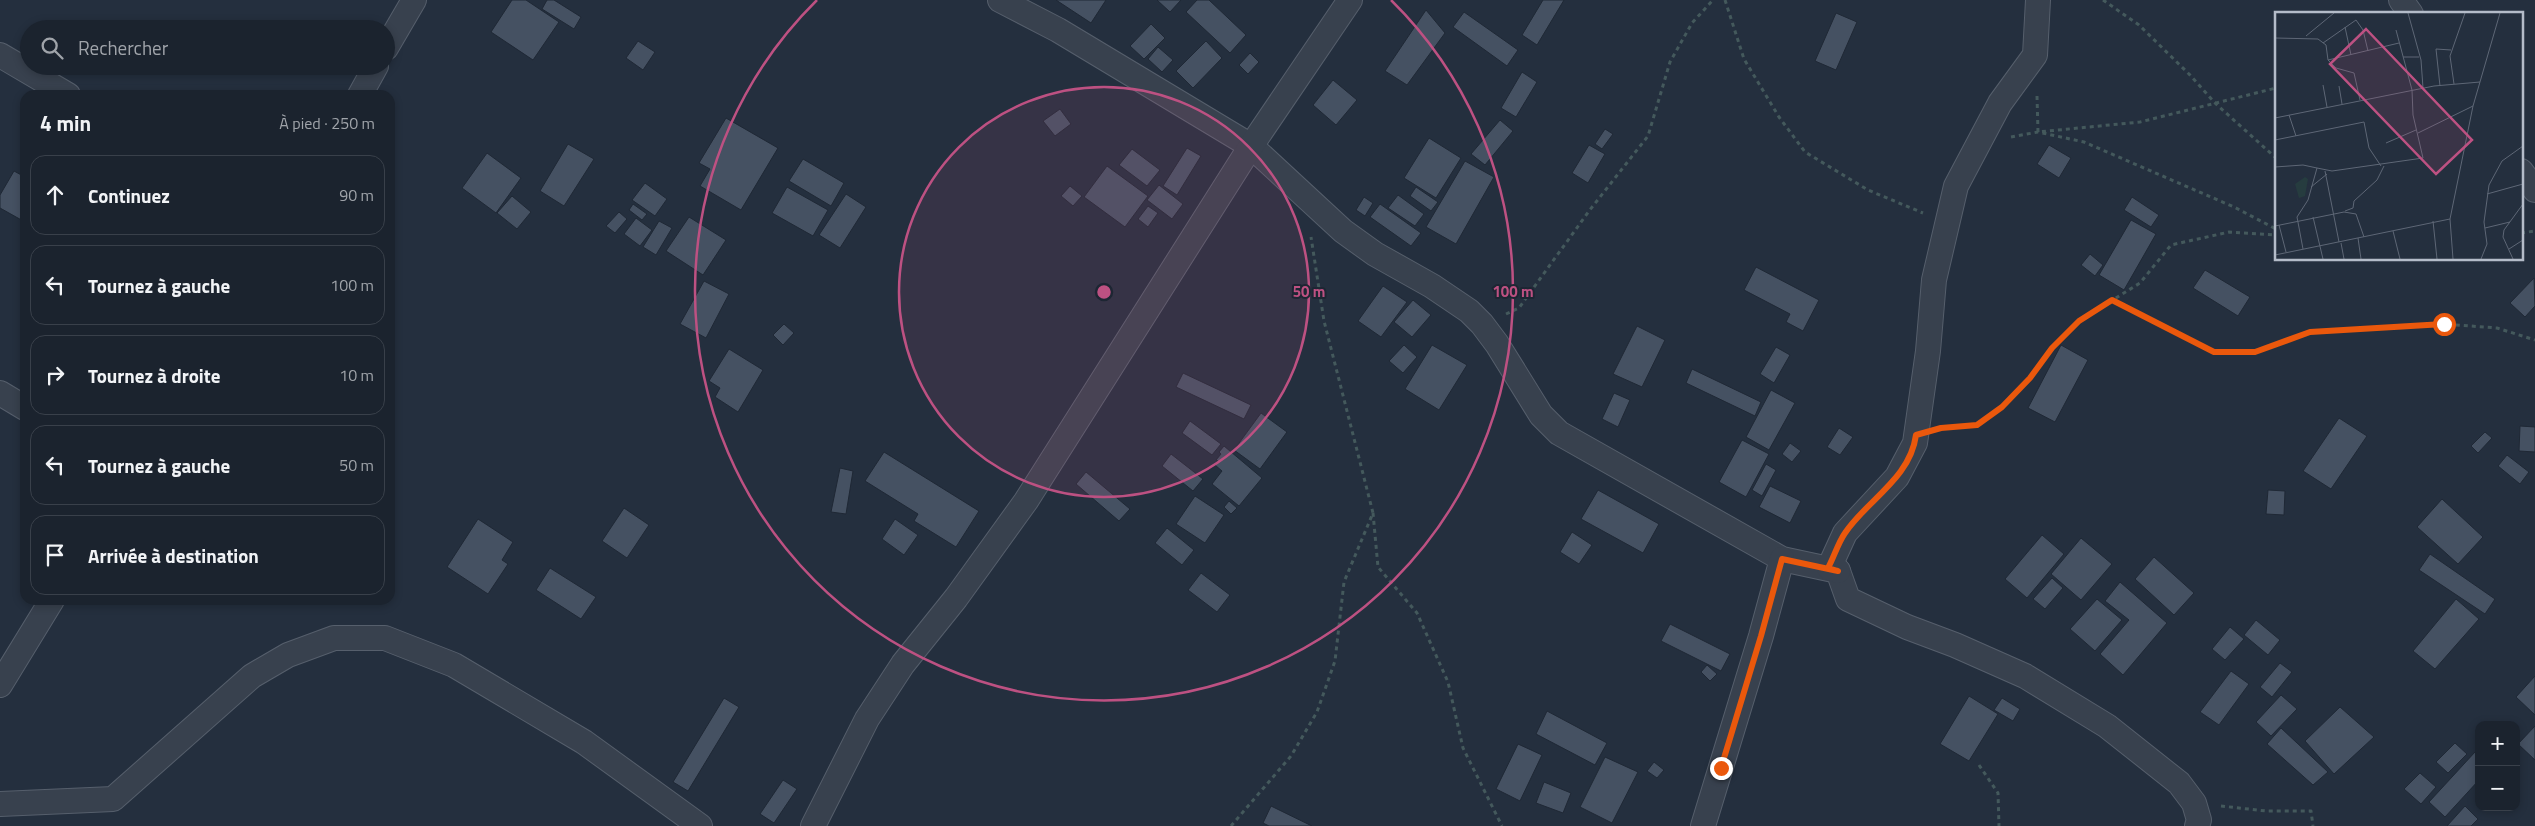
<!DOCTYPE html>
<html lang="fr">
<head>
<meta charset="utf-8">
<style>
	:root { --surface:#1b232e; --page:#282f3a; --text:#f1f3f6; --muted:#a0a4aa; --line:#39404a }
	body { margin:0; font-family:"Titillium Web",sans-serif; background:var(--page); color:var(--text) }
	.controls { position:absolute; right:15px; bottom:15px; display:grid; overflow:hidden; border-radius:10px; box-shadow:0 2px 8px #0003 }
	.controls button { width:45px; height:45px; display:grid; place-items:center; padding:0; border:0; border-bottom:1px solid var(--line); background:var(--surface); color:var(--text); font:25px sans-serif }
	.stop { position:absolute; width:15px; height:15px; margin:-11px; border:4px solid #ea580c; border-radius:50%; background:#fff }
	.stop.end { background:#ea580c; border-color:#fff; box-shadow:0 1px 5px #0008 }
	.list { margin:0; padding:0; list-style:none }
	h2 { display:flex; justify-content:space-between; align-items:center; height:65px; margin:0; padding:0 20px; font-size:21px }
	h2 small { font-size:16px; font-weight:400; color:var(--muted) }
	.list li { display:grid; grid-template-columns:32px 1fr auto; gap:15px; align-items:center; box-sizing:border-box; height:80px; margin:0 10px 10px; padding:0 10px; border:1px solid var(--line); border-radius:15px }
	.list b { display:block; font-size:19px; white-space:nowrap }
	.list em { font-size:16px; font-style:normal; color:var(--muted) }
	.icon { flex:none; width:28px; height:28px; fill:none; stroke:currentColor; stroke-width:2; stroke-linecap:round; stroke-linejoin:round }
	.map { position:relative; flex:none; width:2535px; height:826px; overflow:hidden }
	.search { position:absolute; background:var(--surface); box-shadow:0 2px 8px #0003; left:20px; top:20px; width:375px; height:55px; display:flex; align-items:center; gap:12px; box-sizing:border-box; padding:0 18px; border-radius:28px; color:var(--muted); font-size:19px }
	.panel { position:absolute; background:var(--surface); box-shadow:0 2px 8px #0003; left:20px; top:90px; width:375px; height:515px; border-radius:15px }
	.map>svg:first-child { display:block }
	.building { fill:#455162; stroke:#1f2835 }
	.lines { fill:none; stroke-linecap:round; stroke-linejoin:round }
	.street-casing { stroke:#565f6c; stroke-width:26 }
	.path { stroke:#44595c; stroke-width:3; stroke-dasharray:4 4; stroke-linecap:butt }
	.street { stroke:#38414e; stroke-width:24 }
	.route { stroke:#ea580c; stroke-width:6 }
	.ring { fill:none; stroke:#bd5182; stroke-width:2.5 }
	.inset-road { fill:none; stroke:#5e6776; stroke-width:1 }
	.view { fill:#bd5182; fill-opacity:0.15; stroke:#bd5182; stroke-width:2.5 }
	.inset-edge { fill:none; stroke:#b4bcc9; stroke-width:2.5 }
	.centre { fill:#bd5182; stroke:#1d2633; stroke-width:2.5 }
	.ring-label { font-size:15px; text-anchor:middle; font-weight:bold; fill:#bd5182; stroke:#1d2633; stroke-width:4; stroke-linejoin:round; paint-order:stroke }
</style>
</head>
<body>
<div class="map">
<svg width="2535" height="826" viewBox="0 0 2535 826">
	<rect width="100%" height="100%" fill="#242f3e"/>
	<g class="building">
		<polygon points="512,0 526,0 559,22 533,60 491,32"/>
		<polygon points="547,0 554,0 581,17 574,29 542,9"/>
		<polygon points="1056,0 1106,0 1091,23"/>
		<polygon points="1157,0 1181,0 1170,12"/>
		<polygon points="1197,0 1209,0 1246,35 1230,53 1186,12"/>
		<polygon points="1543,0 1564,0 1537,45 1522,35"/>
		<polygon points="1426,10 1445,33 1407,85 1385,71"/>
		<polygon points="1464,12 1518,50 1507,66 1453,27"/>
		<polygon points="1836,13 1857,22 1836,70 1815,61"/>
		<polygon points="1151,24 1165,38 1144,59 1130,46"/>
		<polygon points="638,41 655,52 643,70 626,58"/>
		<polygon points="1206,41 1222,58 1193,88 1176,71"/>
		<polygon points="1158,47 1173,60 1162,72 1148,59"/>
		<polygon points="1250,53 1259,62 1248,74 1239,65"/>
		<polygon points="1522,72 1537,82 1516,117 1501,108"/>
		<polygon points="1333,80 1357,100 1336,125 1313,105"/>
		<polygon points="1060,109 1071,124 1055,136 1043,121"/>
		<polygon points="726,118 778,148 741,210 700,186 710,169 699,163"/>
		<polygon points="1500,120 1513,131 1485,165 1471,154"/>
		<polygon points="1605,129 1613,134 1602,149 1595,144"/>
		<polygon points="1429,138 1461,158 1436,198 1404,178"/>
		<polygon points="568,144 594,159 564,206 540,191"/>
		<polygon points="1589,145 1605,154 1588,183 1572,173"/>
		<polygon points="2049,145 2071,158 2059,178 2037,164"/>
		<polygon points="1187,148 1201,156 1177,195 1163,186"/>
		<polygon points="1132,149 1160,170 1147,186 1119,165"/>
		<polygon points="487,153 521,178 496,213 462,188"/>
		<polygon points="803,159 844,183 831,206 789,181"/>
		<polygon points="1465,161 1494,177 1456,244 1426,227"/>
		<polygon points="1107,166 1148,196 1125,227 1084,197"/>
		<polygon points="14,171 25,177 25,222 0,208 0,195"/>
		<polygon points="645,183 667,199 655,216 632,200"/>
		<polygon points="1159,185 1183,204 1172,219 1147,200"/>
		<polygon points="1070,186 1082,196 1073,206 1061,196"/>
		<polygon points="787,187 828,210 813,236 772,213"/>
		<polygon points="1416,187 1438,202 1431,211 1410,196"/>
		<polygon points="846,194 866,207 840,248 819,235"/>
		<polygon points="1398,195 1424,214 1415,226 1388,208"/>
		<polygon points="512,196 531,212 517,229 497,213"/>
		<polygon points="1364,197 1373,203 1365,216 1356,210"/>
		<polygon points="2132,197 2159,215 2151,227 2124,210"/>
		<polygon points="633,204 647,214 642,220 629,210"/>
		<polygon points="1380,204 1421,233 1411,246 1370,217"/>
		<polygon points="1148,206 1158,213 1148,227 1138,219"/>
		<polygon points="619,212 627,219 615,233 606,226"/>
		<polygon points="689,217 726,240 703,275 666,251"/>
		<polygon points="636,218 652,230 640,246 624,234"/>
		<polygon points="2131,220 2156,234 2124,290 2099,275"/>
		<polygon points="659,221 672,228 656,255 643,247"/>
		<polygon points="2090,254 2103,265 2095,276 2081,265"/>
		<polygon points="1756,267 1819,300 1803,331 1786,322 1790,314 1744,290"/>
		<polygon points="2205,270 2250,297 2238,316 2193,288"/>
		<polygon points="2534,278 2535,306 2525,317 2510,303"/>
		<polygon points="704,281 729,294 706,338 680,324"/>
		<polygon points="1383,286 1407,302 1381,337 1358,321"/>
		<polygon points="1413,300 1431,315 1412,337 1394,322"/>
		<polygon points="784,324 794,333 783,345 773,335"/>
		<polygon points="1637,326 1665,340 1642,387 1613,374"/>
		<polygon points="1404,345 1417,357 1403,373 1389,361"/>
		<polygon points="1432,345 1467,365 1439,410 1405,389"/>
		<polygon points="2061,345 2088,360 2055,422 2028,408"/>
		<polygon points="1776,347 1790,355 1774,383 1760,374"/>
		<polygon points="729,349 763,370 738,412 715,397 720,388 709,381"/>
		<polygon points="1692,369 1761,402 1755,416 1686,383"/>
		<polygon points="1183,373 1251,405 1244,419 1176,387"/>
		<polygon points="1771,390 1795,403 1769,450 1746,437"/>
		<polygon points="1614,393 1630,400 1618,427 1602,419"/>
		<polygon points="1261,413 1287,432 1260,469 1234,450"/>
		<polygon points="2339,418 2367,436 2331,489 2303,471"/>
		<polygon points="1190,421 1221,444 1212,455 1182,433"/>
		<polygon points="2520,426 2535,427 2535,452 2519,451"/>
		<polygon points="1839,428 1853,437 1840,455 1827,447"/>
		<polygon points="2485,432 2492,438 2478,453 2471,446"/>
		<polygon points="1742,440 1769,454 1746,497 1719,482"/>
		<polygon points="1790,443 1801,451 1792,462 1782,454"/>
		<polygon points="1224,446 1262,478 1239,506 1212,484 1222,471 1215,465 1218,461 1216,460 1221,454 1219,452"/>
		<polygon points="884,452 979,511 956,547 914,521 918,514 865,481"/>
		<polygon points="1171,454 1203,479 1193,491 1162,466"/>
		<polygon points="2507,455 2529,472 2520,484 2498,466"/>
		<polygon points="1766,464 1776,470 1762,496 1752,490"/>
		<polygon points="840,468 853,471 846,514 831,512"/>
		<polygon points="1086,472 1130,509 1119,521 1076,484"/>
		<polygon points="1770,486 1801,501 1790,523 1759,507"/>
		<polygon points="1598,490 1659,524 1643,553 1581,519"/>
		<polygon points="2268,490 2285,491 2284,515 2266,514"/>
		<polygon points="1195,496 1224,515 1205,543 1176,524"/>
		<polygon points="2442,499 2483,537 2458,564 2417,527"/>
		<polygon points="1229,501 1237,508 1231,514 1224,507"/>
		<polygon points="624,508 649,525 627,558 602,541"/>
		<polygon points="478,519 513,542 502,560 508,564 488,594 447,567"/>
		<polygon points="895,519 918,535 904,555 882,539"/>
		<polygon points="1167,528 1194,550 1182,565 1155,543"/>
		<polygon points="1572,532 1592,545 1579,564 1560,552"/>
		<polygon points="2042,535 2064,554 2027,598 2005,579"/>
		<polygon points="2081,538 2112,564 2081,600 2051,574"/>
		<polygon points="2430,554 2495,599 2485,614 2419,570"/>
		<polygon points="2154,557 2194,593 2174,615 2135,579"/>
		<polygon points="550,568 596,597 581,619 536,590"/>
		<polygon points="1201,573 1230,595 1217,612 1188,590"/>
		<polygon points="2052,578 2063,588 2045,609 2033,599"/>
		<polygon points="2120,582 2167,623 2123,675 2100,654 2129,620 2105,601"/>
		<polygon points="2097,599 2122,620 2095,651 2070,629"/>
		<polygon points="2456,599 2479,619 2435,669 2413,651"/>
		<polygon points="2256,620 2280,640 2268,655 2244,635"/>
		<polygon points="1670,624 1730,654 1721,671 1661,641"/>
		<polygon points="2230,627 2244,639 2225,660 2212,649"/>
		<polygon points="2280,663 2292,672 2272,697 2260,687"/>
		<polygon points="1707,665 1717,674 1710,681 1701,672"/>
		<polygon points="2231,671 2249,684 2219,725 2200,712"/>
		<polygon points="2535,676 2535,715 2516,697"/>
		<polygon points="2281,695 2297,709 2271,736 2256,722"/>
		<polygon points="1969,696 1998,714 1969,761 1940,744"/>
		<polygon points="724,698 739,707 688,791 673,782"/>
		<polygon points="2002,698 2020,709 2013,721 1994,710"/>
		<polygon points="2340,707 2374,737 2334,774 2305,741"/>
		<polygon points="1547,711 1607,743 1595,765 1536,734"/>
		<polygon points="2535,726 2535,760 2518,744"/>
		<polygon points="2281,728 2328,772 2313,785 2267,744"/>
		<polygon points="2455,743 2467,754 2448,773 2436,762"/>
		<polygon points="1518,744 1542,755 1520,801 1496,789"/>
		<polygon points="2475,752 2479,755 2479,780 2445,817 2429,802"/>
		<polygon points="1605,757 1638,772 1612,823 1580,807"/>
		<polygon points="1654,762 1664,770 1657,778 1647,771"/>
		<polygon points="2420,773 2436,787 2421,804 2404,789"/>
		<polygon points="783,780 797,789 774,823 760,814"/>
		<polygon points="1544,782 1571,793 1563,813 1536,803"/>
		<polygon points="1271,806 1312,826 1269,826 1263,823"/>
		<polygon points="2465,806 2478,819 2471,826 2447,826"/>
	</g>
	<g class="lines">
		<defs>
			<g id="street">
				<polyline points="1000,0 1058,30 1251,146 1343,231 1375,254 1432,286 1469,311 1482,324 1497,344 1541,415 1559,433 1782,559 1838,571 1848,599 1907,627 1955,645 2025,676 2107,726 2179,783 2194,803 2199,820 2197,826"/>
				<polyline points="2401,0 2411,14"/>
				<polyline points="386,48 414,0"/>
				<polyline points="0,55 68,95"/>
				<polyline points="360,95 376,66"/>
				<polyline points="2521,171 2535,190"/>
				<polyline points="0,393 25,408"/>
				<polyline points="1838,571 1829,568 1845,533 1897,477 1915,443 1928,351 1934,280 1956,186 2000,103 2035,55 2038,0"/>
				<polyline points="0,685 52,600"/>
				<polyline points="0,804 113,799 252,676 288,655 334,638 385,638 454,665 584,742 700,826"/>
				<polyline points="813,826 867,719 903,664 956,598 1026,501 1251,146 1350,0"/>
				<polyline points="1703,826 1761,636 1782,559"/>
			</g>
		</defs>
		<use href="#street" class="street-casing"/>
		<g class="path">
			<polyline points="1725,0 1744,59 1779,117 1805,152 1868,190 1923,213"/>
			<polyline points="2103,0 2139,25 2189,74 2216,104 2276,158"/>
			<polyline points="2037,96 2038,132 2140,122 2276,88"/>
			<polyline points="2011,137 2038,132 2084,142 2234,207 2276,229"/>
			<polyline points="2521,233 2535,231"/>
			<polyline points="2112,300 2215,352 2255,352 2310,332 2444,324 2497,328 2535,340"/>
			<polyline points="1506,314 1519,308 1589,211 1648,136 1670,62 1692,23 1713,0"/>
			<polyline points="1943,428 1977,425 2002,407 2030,378 2052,348 2079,321 2140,283 2171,245 2229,232 2276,235"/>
			<polyline points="1373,513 1378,567 1417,613 1448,682 1463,748 1502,826"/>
			<polyline points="1979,765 1998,793 1999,826"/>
			<polyline points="2221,806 2266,811 2311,811 2313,826"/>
			<polyline points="1231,826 1291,756 1317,712 1335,661 1344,582 1373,513 1324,321 1311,237"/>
		</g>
		<use href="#street" class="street"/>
	</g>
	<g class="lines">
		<path class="route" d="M 1721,768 L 1761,636 L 1782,559 L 1838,571 L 1828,568 C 1834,557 1838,543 1845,533 C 1867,500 1910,479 1916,435 L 1941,428 L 1977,425 L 2002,407 L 2030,378 L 2052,348 L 2079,321 L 2112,300 L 2214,352 L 2255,352 L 2310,332 L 2444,324"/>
	</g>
	<circle cx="1104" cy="292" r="205" fill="#bd5182" fill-opacity=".12"/>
	<g class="ring">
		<circle cx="1104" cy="292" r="205"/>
		<path d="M1391 0A409 409 0 1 1 817 0"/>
	</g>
	<g transform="translate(2275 12)">
		<rect width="248" height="248" fill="#242f3e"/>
		<path d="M 30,165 L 33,167 L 30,184 L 24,186 L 20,172 Z" fill="#263c3f"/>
		<path class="inset-road" d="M 133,1 L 146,48 L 148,76M 70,15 L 76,43M 31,24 L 59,1M 0,26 L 43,27 L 51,33 L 53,48 L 61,56 L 79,61 L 85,88M 48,31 L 81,8 L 88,18 L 93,39M 128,45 L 144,45M 53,48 L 124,31M 179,72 L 175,44 L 190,1M 48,73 L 52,95M 64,74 L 67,92M 165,74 L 161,37 L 176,38M 14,103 L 21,124M 0,106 L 159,74 L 205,70M 143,121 L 198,94M 0,128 L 89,110 L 94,136 L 106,154M 111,131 L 141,118M 0,155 L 28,153 L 42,156M 50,159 L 64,230M 36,175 L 52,162M 212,182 L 248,172M 70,199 L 78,196 L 79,189 L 102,168 L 109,154M 38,205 L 48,247M 158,209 L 162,247M 4,213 L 11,240M 0,214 L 69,200 L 81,202 L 89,225M 210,216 L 235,210M 118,219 L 125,247M 83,226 L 86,247M 66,231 L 69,247M 28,237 L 22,205 L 33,188 L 42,156 L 57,159 L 148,146 L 138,103 L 137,78 L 121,18M 234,237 L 248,228M 0,243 L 175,207M 178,247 L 175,207 L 198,94 L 225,1M 206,247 L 212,232 L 209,210 L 214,173 L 227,149 L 248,134M 238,247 L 228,225 L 229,218 L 248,192"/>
		<path class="view" d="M 91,17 L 197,128 L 161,162 L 55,52 Z"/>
		<rect width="248" height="248" class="inset-edge"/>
	</g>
	<circle cx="1104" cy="292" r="8" class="centre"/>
	<g class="ring-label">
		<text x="1309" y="297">50 m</text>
		<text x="1513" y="297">100 m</text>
	</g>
</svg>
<div class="controls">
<button>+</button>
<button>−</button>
</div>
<div class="stop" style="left:2444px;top:324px"></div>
<div class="stop end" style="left:1721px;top:768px"></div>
<div class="search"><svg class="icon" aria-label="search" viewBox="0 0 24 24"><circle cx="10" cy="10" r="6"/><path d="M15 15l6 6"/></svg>Rechercher</div>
<section class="panel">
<h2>4 min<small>À pied · 250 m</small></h2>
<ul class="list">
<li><svg class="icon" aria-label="ahead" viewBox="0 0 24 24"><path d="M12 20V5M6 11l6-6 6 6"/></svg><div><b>Continuez</b></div><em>90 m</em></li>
<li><svg class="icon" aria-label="left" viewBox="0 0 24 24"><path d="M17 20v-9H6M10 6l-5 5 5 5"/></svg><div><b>Tournez à gauche</b></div><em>100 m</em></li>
<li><svg class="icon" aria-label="right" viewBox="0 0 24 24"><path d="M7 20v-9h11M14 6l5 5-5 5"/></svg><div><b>Tournez à droite</b></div><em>10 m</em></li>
<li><svg class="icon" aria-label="left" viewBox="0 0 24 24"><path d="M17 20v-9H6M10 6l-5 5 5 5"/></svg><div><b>Tournez à gauche</b></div><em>50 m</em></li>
<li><svg class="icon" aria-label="arrive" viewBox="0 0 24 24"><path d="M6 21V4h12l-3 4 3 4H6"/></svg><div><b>Arrivée à destination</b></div></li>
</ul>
</section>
</div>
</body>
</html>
